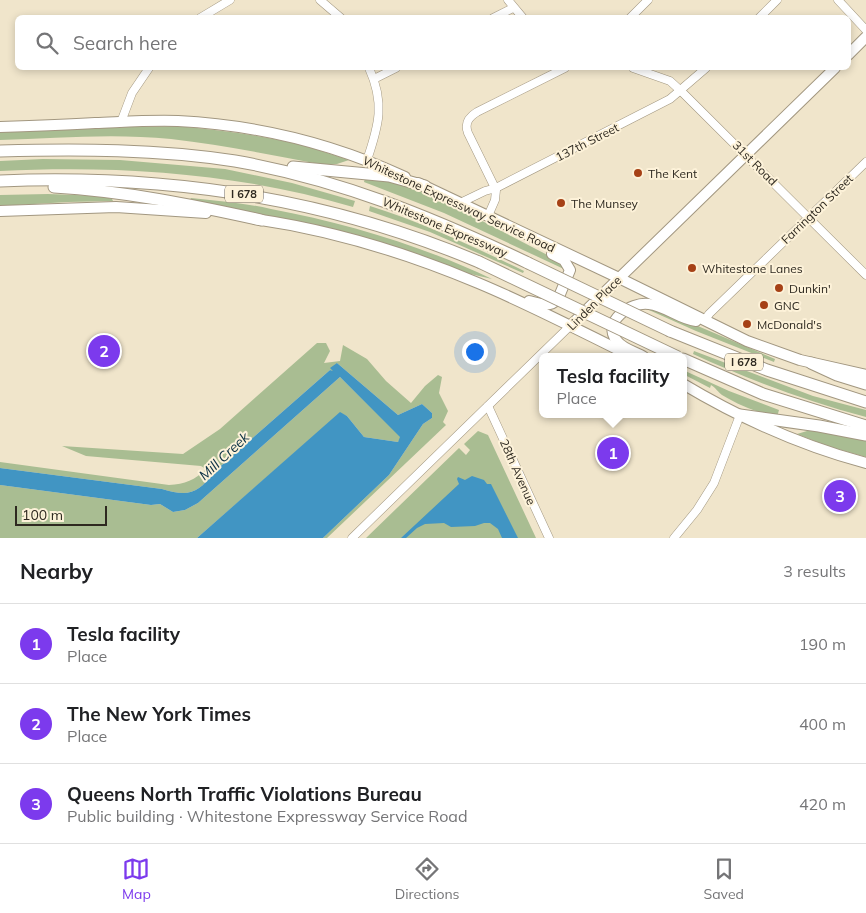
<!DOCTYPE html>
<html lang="en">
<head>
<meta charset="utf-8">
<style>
	:root { --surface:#fff; --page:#f6f6f6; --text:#202124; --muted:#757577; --line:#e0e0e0; --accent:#7c3aed }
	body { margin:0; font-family:Mulish,sans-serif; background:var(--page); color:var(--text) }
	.scale { position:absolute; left:15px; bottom:12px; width:92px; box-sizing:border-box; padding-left:5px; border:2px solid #2e2920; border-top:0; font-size:14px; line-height:18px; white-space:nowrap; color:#2e2920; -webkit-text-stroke:4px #fdf2d9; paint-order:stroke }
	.you { position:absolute; left:474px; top:351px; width:18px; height:18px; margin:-12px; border:4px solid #fff; border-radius:50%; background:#1a73e8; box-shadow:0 0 0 8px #1a73e833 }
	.badge { display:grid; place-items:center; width:32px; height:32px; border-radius:50%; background:var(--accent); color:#fff; font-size:16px; font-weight:700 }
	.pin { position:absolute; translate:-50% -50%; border:2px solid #fff; box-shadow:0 1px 5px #0006 }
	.popup { position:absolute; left:539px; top:353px; width:148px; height:65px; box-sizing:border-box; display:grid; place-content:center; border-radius:8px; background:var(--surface); filter:drop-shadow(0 1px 4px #0005); font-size:16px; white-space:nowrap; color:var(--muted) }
	.popup b { font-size:19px; color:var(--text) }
	.popup::after { content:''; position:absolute; left:50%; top:100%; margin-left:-10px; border:10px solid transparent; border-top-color:var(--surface) }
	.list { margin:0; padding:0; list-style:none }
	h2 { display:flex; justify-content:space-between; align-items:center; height:65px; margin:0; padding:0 20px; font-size:21px }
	h2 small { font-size:16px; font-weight:400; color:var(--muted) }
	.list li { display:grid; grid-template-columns:32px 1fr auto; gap:15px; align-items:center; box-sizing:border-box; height:80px; padding:0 20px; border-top:1px solid var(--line) }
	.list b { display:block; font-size:19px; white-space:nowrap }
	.list p { margin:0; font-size:16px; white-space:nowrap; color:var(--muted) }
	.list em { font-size:16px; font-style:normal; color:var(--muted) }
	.icon { flex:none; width:28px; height:28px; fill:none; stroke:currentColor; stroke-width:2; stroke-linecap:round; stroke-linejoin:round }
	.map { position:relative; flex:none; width:866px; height:538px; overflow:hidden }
	.search { position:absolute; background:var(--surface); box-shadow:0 2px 8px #0003; left:15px; right:15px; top:15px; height:55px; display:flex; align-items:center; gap:12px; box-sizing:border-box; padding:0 18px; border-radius:8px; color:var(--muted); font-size:19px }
	.sheet { height:305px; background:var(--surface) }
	nav { display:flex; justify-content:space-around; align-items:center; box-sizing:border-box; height:70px; border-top:1px solid var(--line); background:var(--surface); font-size:14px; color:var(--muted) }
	nav a { display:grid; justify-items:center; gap:2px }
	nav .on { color:var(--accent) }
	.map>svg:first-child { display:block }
	.green { fill:#a9bd92 }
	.water { fill:#4195c3 }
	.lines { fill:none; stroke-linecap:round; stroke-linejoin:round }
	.minor-casing { stroke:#a29780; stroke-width:9 }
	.major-casing { stroke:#a29780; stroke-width:12 }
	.highway-casing { stroke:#a29780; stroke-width:13 }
	.minor { stroke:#fff; stroke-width:8 }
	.major { stroke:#fff; stroke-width:10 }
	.highway { stroke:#fff; stroke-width:11 }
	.highway-bridge-casing { stroke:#a29780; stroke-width:13; stroke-linecap:butt }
	.highway-bridge { stroke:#fff; stroke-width:11 }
	.poi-dot { fill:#a64116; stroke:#fdf2d9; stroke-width:2 }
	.labels { text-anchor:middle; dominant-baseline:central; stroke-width:4; stroke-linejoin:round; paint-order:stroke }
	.shield { fill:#fdf2d9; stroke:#6c6558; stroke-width:1 }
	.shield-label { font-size:11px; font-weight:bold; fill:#2e2920 }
	.street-label { font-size:12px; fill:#2e2920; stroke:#fdf2d9 }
	.poi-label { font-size:12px; fill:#2e2920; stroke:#fdf2d9; text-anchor:start }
	.water-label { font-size:14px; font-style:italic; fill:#0c3145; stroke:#fdf2d9 }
</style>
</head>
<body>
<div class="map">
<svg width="866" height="538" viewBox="0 0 866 538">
	<rect width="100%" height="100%" fill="#f0e5cb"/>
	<g class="green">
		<path d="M 177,126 C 219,130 260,135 301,145 C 317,149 333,155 349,160 L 337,164 L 324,165 C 273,155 222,145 171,139 C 114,133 57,138 0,140 L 0,132 L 89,128 Z"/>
		<path d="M 43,159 L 120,160 L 225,169 L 292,183 L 355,201 L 353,207 C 240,173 117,165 0,171 L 0,161 Z"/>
		<polygon points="365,178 386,178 419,188 557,260 562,264 566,270 444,213 364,182"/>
		<polygon points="48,194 102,196 112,199 113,201 68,202 0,206 0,195"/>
		<path d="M 191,198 C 218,201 245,203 271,209 C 346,223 423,246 492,279 L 462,272 L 428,258 L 317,225 L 194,202 L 190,200 Z"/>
		<path d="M 370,206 C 424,223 474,247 524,271 L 523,273 L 430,232 L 369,211 Z"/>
		<polygon points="640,306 658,309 775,359 774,362 696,331"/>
		<path d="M 317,343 L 326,343 L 330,351 L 324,363 L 340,361 L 343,345 L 367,359 L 386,381 L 411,403 L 425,386 L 438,375 L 442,377 L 439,393 L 448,411 L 443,422 L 446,425 L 327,538 L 323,538 L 389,475 L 423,424 L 432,418 L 432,413 L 422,404 L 398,415 L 337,363 L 334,372 L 330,370 L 214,472 C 198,494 188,497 162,489 L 0,468 L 0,462 L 169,485 C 185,484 195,480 206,469 L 201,466 L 86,456 L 62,446 L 183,454 L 220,429 Z"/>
		<path d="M 694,351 L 813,396 L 866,410 L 866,417 C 807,401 749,380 693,354 Z"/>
		<path d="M 683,370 L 729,391 L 779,410 L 777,417 C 757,412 740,406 722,395 C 718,392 715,387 711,385 L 710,388 L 683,374 Z"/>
		<polygon points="340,377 401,437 398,442 364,437 347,416 340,413 197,538 0,538 0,485 151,505 160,504 173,512 185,510 198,503"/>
		<polygon points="820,429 866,441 866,457 827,446 797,434 807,431"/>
		<polygon points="478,431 488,435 536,538 366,538 459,448 466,455 470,450 464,444"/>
	</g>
	<g class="water">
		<path d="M 337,363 L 398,415 L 422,404 L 432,413 L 432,418 L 423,424 L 389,475 L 323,538 L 197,538 L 340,412 L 347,416 L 364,437 L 398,442 L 400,437 L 340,377 L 198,503 L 185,510 L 173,512 L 160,504 L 151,505 L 0,485 L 0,468 L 162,489 C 188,497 198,494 214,472 L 330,370 L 333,371 L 330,368 Z"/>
		<polygon points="472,476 484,480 487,484 491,484 518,538 502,538 498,529 490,523 484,523 475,526 451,527 444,523 425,524 417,528 406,538 401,538 459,484 457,479 458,477 465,480"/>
	</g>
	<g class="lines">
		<defs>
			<g id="minor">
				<polyline points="320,0 341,18"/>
				<polyline points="508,0 523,18"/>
				<polyline points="838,0 866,30"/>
				<polyline points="200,18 230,0"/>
				<polyline points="493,18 513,8"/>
				<polyline points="630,18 648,0"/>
				<polyline points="759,18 777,0"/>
				<polyline points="633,68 670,81 681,91 866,275"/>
				<polyline points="374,79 396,68"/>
				<polyline points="121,122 132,93 149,68"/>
				<path d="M 367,160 C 379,125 385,103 369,68"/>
				<polyline points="460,203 485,191 496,188 670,99 706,68"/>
				<path d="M 488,216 L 495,200 L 496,190 L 468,133 C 464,123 469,117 477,112 L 565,68"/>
				<polyline points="705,320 709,314 866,162"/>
				<polyline points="488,406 549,538"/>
				<polyline points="352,538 570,326"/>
				<polyline points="674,538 697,510 714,483 740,415"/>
			</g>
			<g id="major">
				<polyline points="848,55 866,37"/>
				<path d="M 0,127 C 32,126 63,125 95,123 C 122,122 150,120 178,121 C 257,125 334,144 405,177"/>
				<polyline points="418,183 619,278 747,341 800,360 866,375"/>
				<polyline points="0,211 116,207 206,213"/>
				<path d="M 255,219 C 331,230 407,253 478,283 C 531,305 582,332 633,357"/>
				<path d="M 529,301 C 540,304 550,308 558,299 L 570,270 L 564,260 L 552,254"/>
				<polyline points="570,326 835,68"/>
				<path d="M 644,357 C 636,352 623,349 617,341 C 601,322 631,301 649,304 C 666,306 679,319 696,321"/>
				<path d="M 683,384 C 740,418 802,446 866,463"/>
			</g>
			<g id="highway">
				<path d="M 0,151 C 78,149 158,149 235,161 C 339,179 434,218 528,263"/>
				<polyline points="293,167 389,176 425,186"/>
				<path d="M 0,181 C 166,174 325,197 479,262"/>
				<path d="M 54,187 C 124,191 193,205 261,220"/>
				<polyline points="670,331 767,370 866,402"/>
				<polyline points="683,359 763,394 866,426"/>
				<polyline points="811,363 837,375 866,384"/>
				<polyline points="740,415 819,426 866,435"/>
			</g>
		</defs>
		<use href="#minor" class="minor-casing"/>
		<use href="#major" class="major-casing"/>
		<use href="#highway" class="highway-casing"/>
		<use href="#minor" class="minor"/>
		<use href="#major" class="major"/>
		<use href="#highway" class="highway"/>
		<defs>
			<g id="highway-bridge">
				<polyline points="479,262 678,357"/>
				<polyline points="528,263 670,331"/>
			</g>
		</defs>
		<use href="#highway-bridge" class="highway-bridge-casing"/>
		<use href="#highway-bridge" class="highway-bridge"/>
	</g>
	<g class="poi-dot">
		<circle cx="638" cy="173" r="5"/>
		<circle cx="561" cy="203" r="5"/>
		<circle cx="692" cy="268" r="5"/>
		<circle cx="779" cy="288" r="5"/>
		<circle cx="764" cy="305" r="5"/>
		<circle cx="747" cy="324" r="5"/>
	</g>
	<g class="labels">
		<g class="shield">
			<rect x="225" y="185.5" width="38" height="17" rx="4"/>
			<rect x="725" y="353.5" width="38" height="17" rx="4"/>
		</g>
		<g class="shield-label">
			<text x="244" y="194">I 678</text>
			<text x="744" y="362">I 678</text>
		</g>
		<g class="street-label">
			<text transform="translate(587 142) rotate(-27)">137th Street</text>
			<text transform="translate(755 163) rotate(45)">31st Road</text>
			<text transform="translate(459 204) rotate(25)">Whitestone Expressway Service Road</text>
			<text transform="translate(817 209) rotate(-44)">Farrington Street</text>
			<text transform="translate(445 227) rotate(23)">Whitestone Expressway</text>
			<text transform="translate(594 303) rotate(-45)">Linden Place</text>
			<text transform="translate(518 472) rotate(66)">28th Avenue</text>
		</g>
		<g class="poi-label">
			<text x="648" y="173">The Kent</text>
			<text x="571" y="203">The Munsey</text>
			<text x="702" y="268">Whitestone Lanes</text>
			<text x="789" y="288">Dunkin'</text>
			<text x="774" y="305">GNC</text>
			<text x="757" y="324">McDonald's</text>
		</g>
		<g class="water-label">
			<text transform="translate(224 456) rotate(-43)">Mill Creek</text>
		</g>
	</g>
</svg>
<div class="scale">100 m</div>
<div class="you"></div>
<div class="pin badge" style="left:613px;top:453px">1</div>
<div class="popup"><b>Tesla facility</b>Place</div>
<div class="pin badge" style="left:104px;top:351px">2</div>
<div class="pin badge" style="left:840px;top:496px">3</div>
<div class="search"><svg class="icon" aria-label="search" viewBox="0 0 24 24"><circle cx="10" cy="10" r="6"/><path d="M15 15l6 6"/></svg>Search here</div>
</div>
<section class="sheet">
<h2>Nearby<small>3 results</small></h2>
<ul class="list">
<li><span class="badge">1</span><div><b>Tesla facility</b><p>Place</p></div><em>190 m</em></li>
<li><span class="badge">2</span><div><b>The New York Times</b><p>Place</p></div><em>400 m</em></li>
<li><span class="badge">3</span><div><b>Queens North Traffic Violations Bureau</b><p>Public building · Whitestone Expressway Service Road</p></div><em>420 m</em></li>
</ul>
</section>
<nav>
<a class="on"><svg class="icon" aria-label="map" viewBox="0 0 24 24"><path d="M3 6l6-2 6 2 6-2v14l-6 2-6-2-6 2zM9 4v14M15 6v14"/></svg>Map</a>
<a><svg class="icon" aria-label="directions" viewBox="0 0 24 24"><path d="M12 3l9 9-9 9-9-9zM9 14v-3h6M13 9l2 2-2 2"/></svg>Directions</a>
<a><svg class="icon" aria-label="saved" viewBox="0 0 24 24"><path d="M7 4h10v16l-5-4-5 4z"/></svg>Saved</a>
</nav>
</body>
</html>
